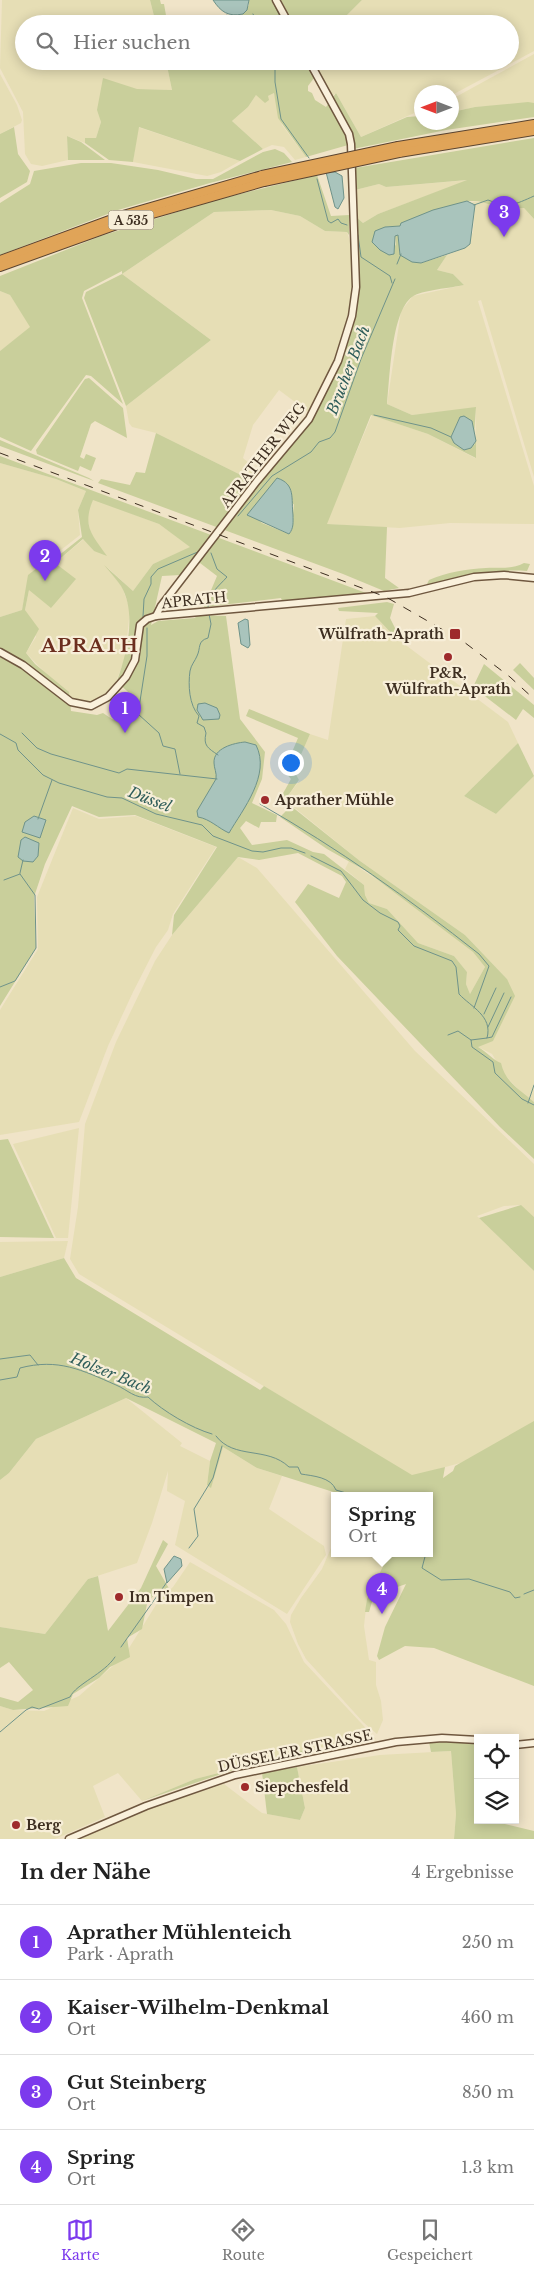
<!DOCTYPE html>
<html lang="de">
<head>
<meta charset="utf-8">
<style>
	:root { --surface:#fff; --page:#f2f2f2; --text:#222; --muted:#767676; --line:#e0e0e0; --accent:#7c3aed }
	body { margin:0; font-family:"Libre Baskerville",serif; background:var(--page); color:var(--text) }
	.controls { position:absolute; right:15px; bottom:15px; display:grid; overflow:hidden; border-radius:0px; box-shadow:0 2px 12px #0003 }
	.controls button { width:45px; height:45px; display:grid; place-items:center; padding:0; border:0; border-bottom:1px solid var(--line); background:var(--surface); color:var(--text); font:25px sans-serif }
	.compass { position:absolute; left:414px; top:85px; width:45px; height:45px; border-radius:50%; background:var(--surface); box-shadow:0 2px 12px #0003; rotate:270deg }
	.you { position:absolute; left:290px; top:762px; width:18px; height:18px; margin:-12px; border:4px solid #fff; border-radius:50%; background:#1a73e8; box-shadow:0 0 0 8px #1a73e833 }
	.badge { display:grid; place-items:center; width:32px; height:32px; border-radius:50%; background:var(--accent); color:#fff; font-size:16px; font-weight:700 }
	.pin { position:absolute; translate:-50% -41px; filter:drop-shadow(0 1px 2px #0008) }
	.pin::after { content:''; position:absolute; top:26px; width:18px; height:15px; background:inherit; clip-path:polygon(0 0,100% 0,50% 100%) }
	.popup { position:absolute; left:331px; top:1492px; width:102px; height:65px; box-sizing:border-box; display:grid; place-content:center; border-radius:0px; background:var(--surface); filter:drop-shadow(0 1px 4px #0005); font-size:16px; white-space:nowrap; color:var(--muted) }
	.popup b { font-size:19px; color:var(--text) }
	.popup::after { content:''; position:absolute; left:50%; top:100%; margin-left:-10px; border:10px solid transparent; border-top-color:var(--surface) }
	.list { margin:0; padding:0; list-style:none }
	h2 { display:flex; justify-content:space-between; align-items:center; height:65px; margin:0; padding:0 20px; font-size:21px }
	h2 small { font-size:16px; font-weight:400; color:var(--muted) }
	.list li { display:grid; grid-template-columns:32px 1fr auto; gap:15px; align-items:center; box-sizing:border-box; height:75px; padding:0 20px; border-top:1px solid var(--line) }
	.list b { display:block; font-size:19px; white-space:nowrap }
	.list p { margin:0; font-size:16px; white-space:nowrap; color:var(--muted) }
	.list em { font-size:16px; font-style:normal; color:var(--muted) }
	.icon { flex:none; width:28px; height:28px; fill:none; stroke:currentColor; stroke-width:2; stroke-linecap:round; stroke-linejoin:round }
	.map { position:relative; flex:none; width:534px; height:1839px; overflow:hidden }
	.search { position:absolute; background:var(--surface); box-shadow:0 2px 12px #0003; left:15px; right:15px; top:15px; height:55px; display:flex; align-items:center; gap:12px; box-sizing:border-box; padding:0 18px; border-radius:28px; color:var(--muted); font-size:19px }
	.sheet { height:365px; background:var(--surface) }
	nav { display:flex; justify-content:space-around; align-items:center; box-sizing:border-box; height:70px; border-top:1px solid var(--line); background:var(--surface); font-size:14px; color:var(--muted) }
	nav a { display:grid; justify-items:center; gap:2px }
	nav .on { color:var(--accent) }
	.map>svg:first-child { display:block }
	.farmland { fill:#e6deb5 }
	.green { fill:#c9cf9b; fill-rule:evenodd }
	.water { fill:#a9c4bc; stroke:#6f938a }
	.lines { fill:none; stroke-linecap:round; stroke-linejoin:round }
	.stream { stroke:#6f938a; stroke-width:1 }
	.secondary-casing { stroke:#6f573f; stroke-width:9 }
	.highway-casing { stroke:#5b4430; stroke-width:10 }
	.secondary { stroke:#faf1dc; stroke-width:6 }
	.highway { stroke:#e0a458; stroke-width:8 }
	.rail { stroke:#3d2e20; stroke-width:1; stroke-dasharray:9 9; stroke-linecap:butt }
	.highway-bridge-casing { stroke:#5b4430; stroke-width:10; stroke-linecap:butt }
	.highway-bridge { stroke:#e0a458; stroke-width:8 }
	.poi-dot { fill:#9e2a2b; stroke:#f7eed8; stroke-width:2 }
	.labels { text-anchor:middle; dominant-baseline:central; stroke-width:4.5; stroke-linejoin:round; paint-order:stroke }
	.shield { fill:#f7eed8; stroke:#756857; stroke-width:1 }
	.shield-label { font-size:12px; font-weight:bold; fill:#3d2e20 }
	.street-label { font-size:14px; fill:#3d2e20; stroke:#f7eed8 }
	.poi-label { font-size:14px; font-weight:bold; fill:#3d2e20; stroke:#f7eed8; text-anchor:start }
	.water-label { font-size:15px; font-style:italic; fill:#2f5d5a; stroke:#f7eed8 }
	.district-label { font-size:19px; font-weight:bold; letter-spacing:1px; fill:#6b2e1e; stroke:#f7eed8 }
</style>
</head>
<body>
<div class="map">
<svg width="534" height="1839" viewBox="0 0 534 1839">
	<rect width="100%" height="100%" fill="#f0e4c8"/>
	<g class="farmland">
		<polygon points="2,0 150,0 156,24 24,24 24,61 166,61 172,90 136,89 99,112 101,122 96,138 85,138 85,143 67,136 68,160 42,166 31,164 25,154 23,112 0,68"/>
		<polygon points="362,0 534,0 534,51 452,95 452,92 422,92 421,110 361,137 336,93 332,96 313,61 510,61 510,24 338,24"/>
		<polygon points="534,54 534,103 475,107 452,112 452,99"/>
		<polygon points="0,74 17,105 22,120 21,123 0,134"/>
		<polygon points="274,93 282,125 306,157 295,160 284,147 272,145 263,149 232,121 248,107 256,95 268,96"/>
		<polygon points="138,127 240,161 221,172 207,176 133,162"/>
		<polygon points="469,180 378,214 363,223 356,217 355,190 379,184 386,187"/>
		<polygon points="478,201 505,209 524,208 534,219 534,477 481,300 478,301 534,486 534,524 450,523 400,528 326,524 372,415 428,434 475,458 476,408 412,415 387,404 401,311 413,296 464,285 453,274 437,270 447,255 465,248 473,232 475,205 472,202"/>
		<polygon points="271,210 300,216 325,231 347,232 351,244 353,297 336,361 311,414 279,390 253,425 243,458 260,473 255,478 247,478 156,433 132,427 129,423 126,406 211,340 122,274 214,212"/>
		<polygon points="0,291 10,295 31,327 0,351"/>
		<polygon points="0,463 56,479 86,491 78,510 80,535 29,575 22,610 0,617"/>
		<polygon points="93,499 159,524 191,547 153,564 133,591 107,567 122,587 130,609 125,658 114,687 98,701 90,703 79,702 69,697 26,653 36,637 25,610 29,590 69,586 75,580 55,563 84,539 94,551 87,514"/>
		<polygon points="375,616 395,637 508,722 518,743 464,796 496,814 534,776 534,1102 521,1092 504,1074 492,1054 478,1047 507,979 465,935 360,861 285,800 299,781 294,771 310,734 328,740 346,619"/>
		<polygon points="73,808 99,819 136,816 216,847 173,914 168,930 156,947 133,992 108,1046 79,1122 0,1135 0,1010 38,949 37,897"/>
		<polygon points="238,857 257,868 415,1051 534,1164 534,1217 520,1205 504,1206 477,1216 534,1271 534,1423 464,1462 412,1476 79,1274 70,1259 78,1207 85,1124 116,1042 155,961 172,935"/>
		<polygon points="349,861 403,897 473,952 485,967 470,994 466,984 467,972 454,956 418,943 387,909 369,903 365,895 364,885 345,869"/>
		<polygon points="79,1128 68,1238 56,1238 13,1144"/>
		<polygon points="68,1241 64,1258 0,1277 0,1242"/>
		<polygon points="126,1398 182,1443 180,1446 210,1461 207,1485 210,1487 223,1447 257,1468 282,1476 269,1509 324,1546 326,1555 287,1614 175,1545 185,1501 167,1491 168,1471 152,1523 137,1563 88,1579 45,1634 0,1627 0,1480 9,1473 36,1439"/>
		<polygon points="334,1547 334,1553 373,1553 386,1560 367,1599 364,1626 369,1660 376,1662 376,1685 381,1701 383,1720 377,1734 363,1722 306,1659 298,1644 290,1622 291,1615 301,1598 322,1569 331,1548"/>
		<polygon points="190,1562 274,1610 286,1624 304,1662 376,1739 296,1751 285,1756 195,1779 142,1801 118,1773 93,1786 105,1817 55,1839 0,1839 0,1706 13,1710 44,1711 79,1696 124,1656 159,1600 173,1587"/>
		<polygon points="451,1751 456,1814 454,1839 79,1839 162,1804 224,1784 262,1813 300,1820 305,1808 297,1767 380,1755"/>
	</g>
	<g class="green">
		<path d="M 150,0 L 160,0 L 161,4 L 164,4 L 167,21 C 172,23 201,21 208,19 L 210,24 L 156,24 Z"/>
		<polygon points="249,0 273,0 285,24 233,24 234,16 243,14 249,5"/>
		<polygon points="281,0 362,0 338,24 327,24 319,18 311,24 293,24"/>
		<polygon points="166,61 305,61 314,78 308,86 308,91 312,93 315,100 326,107 336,93 361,137 407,117 421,116 422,122 452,122 452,112 475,107 528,102 534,103 534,117 446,130 353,149 348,145 306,157 278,118 274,93 268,96 269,100 265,103 256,95 248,107 232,121 263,149 240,161 139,127 133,162 109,160 85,143 85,138 96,138 101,122 97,110 103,78 137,89 172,90"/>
		<polygon points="14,127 18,154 30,171 27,182 0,198 0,134"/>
		<polygon points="67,136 81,142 105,160 68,160"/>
		<path d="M 534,138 L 534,219 L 524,208 L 505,209 L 478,201 L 467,201 L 400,226 L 385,227 L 396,246 L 395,235 L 398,235 L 400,255 L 421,263 L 447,255 L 437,270 L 453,274 L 464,285 C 452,288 421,290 412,297 C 391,312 390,379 387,404 L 412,415 L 476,407 L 474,437 L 472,421 L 460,417 L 451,437 L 474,445 L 476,441 L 476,458 L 428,434 L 371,415 L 327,524 L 387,527 L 385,578 L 399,588 L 384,591 L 343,574 L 98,483 L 101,479 L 130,485 L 136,472 L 145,473 L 156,433 L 247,478 L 255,478 L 286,443 L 283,456 C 321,410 350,357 358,298 C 361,272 357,243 356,217 L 363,223 L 378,214 L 467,180 L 386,187 L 379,184 L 355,190 L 355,168 ZM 294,504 L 291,531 L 289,534 L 262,523 L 259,520 Z"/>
		<polygon points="275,149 284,153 292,162 210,183 118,210 0,255 0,203 30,184 34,171 81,163 111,163 158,170 196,179 213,179 263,152"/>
		<polygon points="317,175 331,216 349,215 349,235 347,232 325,231 300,216 271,210 214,212 122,274 211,340 126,406 84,298 86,292 122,274 122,271 84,291 82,298 123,404 91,376 86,375 31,451 0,437 0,351 30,327 10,295 0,291 0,276 101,236 212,201"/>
		<polygon points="89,378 123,408 127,438 95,421 91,424 80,457 84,459 86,454 96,458 91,471 80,466 78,471 37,454 36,450 85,379"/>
		<polygon points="0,440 89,478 94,481 0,446"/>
		<path d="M 0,456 L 366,593 L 282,601 L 281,598 L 204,607 L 217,576 L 200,563 L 180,575 L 162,576 L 151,625 L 158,621 L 195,618 L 197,615 L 226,616 L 240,719 L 265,752 L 262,779 L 252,803 L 277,815 L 276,822 L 261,822 L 259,828 L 246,821 L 240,828 L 252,845 L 287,840 L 313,852 L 324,854 L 364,885 L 365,895 L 369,903 L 387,909 L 418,943 L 454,956 L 467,972 L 466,984 L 470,994 L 485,967 L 473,952 L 366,871 L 327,849 L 280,817 L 291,806 L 360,861 L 465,935 L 507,979 L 515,996 L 493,1041 L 478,1047 C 487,1052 493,1060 501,1063 C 505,1082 520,1090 534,1102 L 534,1159 L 500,1127 L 337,956 L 295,902 L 308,884 L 339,898 L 346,882 L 342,876 L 298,853 L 259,860 L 238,857 L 172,935 L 174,915 L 217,847 L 135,815 L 99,817 L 72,806 L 45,864 L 34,897 L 36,948 L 0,1006 L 0,617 L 22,610 L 28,575 L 50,558 L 53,560 L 82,537 L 78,510 L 86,491 L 56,479 L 0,463 ZM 93,500 L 159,524 L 190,547 L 153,564 L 133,591 L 104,565 C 110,572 116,579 121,586 C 137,613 127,653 117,681 C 124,690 132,693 138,704 L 128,724 L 112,719 L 103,713 L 97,715 L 71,711 L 69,692 L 35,664 L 26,653 L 39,629 L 25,610 L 29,590 L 51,608 L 76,579 L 55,563 L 83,539 L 94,551 L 107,556 C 92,535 82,526 93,500 Z"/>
		<path d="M 524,563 L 530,564 L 527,571 C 492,569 460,575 426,586 L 429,580 C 447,572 466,569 486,568 C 500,567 510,570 524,563 Z"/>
		<polygon points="387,602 394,604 390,618 395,628 395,637 375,616 378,613 339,611 338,608"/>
		<polygon points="520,663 534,678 534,690 513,670"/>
		<polygon points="484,664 534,705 534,718 523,709 516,720 473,687"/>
		<polygon points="249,709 310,734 294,771 299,780 285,800 281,797 291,779 284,771 298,738 246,716"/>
		<polygon points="518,743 534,776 496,814 464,796"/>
		<polygon points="8,1139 54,1238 0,1237 0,1140"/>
		<polygon points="521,1205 534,1217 534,1271 479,1218"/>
		<polygon points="64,1258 76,1278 260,1390 264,1386 412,1475 445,1467 443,1478 453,1471 455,1466 534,1421 534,1686 434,1648 405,1646 379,1660 377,1656 385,1627 406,1584 374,1595 369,1612 365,1612 367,1599 386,1560 373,1553 430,1553 430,1495 343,1495 257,1468 223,1447 211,1488 207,1485 210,1461 216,1443 126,1398 36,1439 9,1473 0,1480 0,1277"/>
		<polygon points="163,1540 168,1544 156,1566 171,1592 161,1596 157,1591 147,1604 142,1629 127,1638 130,1657 110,1667 99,1678 73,1694 68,1706 13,1710 0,1706 0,1697 18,1702 33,1690 9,1662 0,1668 0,1627 45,1634 88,1579 98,1576 108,1631 141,1588"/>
		<polygon points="367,1739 368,1741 328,1750 310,1751 233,1770 142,1801 195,1779 285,1756 296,1751 328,1748"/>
		<polygon points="456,1741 478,1744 478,1820 488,1820 534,1831 534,1839 454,1839 456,1814 451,1751 431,1752 429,1742"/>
		<polygon points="297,1767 305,1808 300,1820 267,1814 262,1773"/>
	</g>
	<g class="water">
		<path d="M 213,0 L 249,0 L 247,10 L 243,14 C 228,17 221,12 213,0 Z"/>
		<polygon points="326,172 335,172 342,176 344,198 338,209 335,207"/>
		<polygon points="467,201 475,205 470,244 465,248 421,263 412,262 400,255 398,235 395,236 394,254 389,255 380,250 372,242 375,231 385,227 400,226 401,223 433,210"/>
		<polygon points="464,416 472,421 476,441 471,448 464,450 454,443 451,437 460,417"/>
		<path d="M 277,478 C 296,484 291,499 293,515 C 293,522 294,528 289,534 L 247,515 Z"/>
		<polygon points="245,619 248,620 250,645 248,648 241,644 238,623"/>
		<polygon points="205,703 217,708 220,715 219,719 203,720 197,710 198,704"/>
		<path d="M 245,742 L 256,745 C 271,775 243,809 229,833 C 218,828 210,819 198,817 L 197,811 L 216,779 C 217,773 214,768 214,763 C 213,748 234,743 245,742 Z"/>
		<polygon points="34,816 46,820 40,838 22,832 25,822"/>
		<polygon points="25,837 39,843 38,856 33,862 23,861 18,857 21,840"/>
		<polygon points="174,1556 181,1559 182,1566 167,1583 164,1569"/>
	</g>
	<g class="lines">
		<g class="stream">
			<polyline points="275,6 281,18 278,24"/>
			<polyline points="253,14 258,24"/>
			<polyline points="227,15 228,24"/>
			<polyline points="275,61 275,82 281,119 309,158"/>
			<polyline points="317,179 328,221 331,223 338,219 341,223 347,225"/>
			<path d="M 474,205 L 488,200 C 509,208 514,205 534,196"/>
			<polyline points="358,235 361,257 390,276 392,283"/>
			<polyline points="397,264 401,254"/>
			<polyline points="374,415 431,428 451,437"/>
			<polyline points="238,516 272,476 311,452 319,442 330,438 335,432 361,359 395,279"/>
			<path d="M 208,607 C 209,593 218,587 227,577 L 217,569 L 211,553"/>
			<path d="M 209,614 L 211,624 L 208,638 C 197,641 201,648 197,656 C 195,661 191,665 190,671 C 188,685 189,705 199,716 L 197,723 L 204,727 L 206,733 C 203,746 208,748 218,755"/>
			<polyline points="143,617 144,599 151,584 151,577 158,569 200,551"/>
			<polyline points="147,628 147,656 138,714 159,733 163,746 175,749 180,774"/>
			<polyline points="22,733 37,748 51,754 119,773 127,769 217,779"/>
			<polyline points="0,734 16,743 18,750 43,775 59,783 107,797 122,798 156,814 202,825 213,836 252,851 263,852 281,848 291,848 305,853"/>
			<path d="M 260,804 C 339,849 408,898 479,954 L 489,966 L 474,1008"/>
			<polyline points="38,819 52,780"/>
			<path d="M 311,856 L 341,871 L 363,900 L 380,913 L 398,922 L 400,926 L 398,930 L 414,946 L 452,961 L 456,967 L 459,994 C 471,1007 493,1016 487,1038 L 471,1040 L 472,1047 L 493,1062 L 495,1073 L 522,1099 L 534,1105"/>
			<polyline points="20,873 23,860"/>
			<polyline points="4,880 20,874"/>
			<polyline points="0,987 15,981 36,948 35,895 20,874"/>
			<polyline points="484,1014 496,988"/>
			<polyline points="488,1027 504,993"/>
			<polyline points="448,1035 458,1031 471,1040"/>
			<polyline points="487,1038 492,1037 511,997"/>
			<polyline points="528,1103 534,1085"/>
			<polyline points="0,1359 30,1355 38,1365"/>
			<path d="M 0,1380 L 17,1377 L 20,1368 C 58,1358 82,1370 116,1385 C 128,1390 135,1399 148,1397 C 163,1411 191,1428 212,1434"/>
			<path d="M 216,1436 C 234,1460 267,1446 289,1467 L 298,1467 L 301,1474 C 313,1476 331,1477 336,1490 L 353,1495"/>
			<polyline points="189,1548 198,1536 194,1509 213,1478 222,1446"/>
			<polyline points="426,1553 422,1568 441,1580 469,1579 510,1592 515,1598 520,1597"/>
			<polyline points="524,1594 534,1590"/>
			<polyline points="121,1647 167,1582"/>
			<path d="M 0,1732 L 26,1710 L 32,1707 L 39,1709 L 70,1697 C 76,1684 104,1674 115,1657"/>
		</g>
		<defs>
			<g id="secondary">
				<polyline points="276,0 289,24"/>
				<polyline points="156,616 161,606 257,481 309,419 338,361 352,316 356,287 351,144 349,134 309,61"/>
				<polyline points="0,652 23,665 71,702 91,706 108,697 126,677 135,660 140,625 147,619 156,616 409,593 474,577 504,575 534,578"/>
				<polyline points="515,1745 534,1743"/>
				<polyline points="69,1839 146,1806 235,1775 396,1742 442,1738 478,1740"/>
			</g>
			<g id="highway">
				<polyline points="398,146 534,124"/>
				<polyline points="399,153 534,131"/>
				<polyline points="0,260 123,215 262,175"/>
				<polyline points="0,267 128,221 264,182"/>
			</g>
		</defs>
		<use href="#secondary" class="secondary-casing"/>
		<use href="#highway" class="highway-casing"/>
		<use href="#secondary" class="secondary"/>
		<use href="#highway" class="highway"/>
		<polyline class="rail" points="0,453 386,597 464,642 510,677 534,699"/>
		<defs>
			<g id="highway-bridge">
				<polyline points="262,175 398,146"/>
				<polyline points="264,182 399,153"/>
			</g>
		</defs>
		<use href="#highway-bridge" class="highway-bridge-casing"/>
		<use href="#highway-bridge" class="highway-bridge"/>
	</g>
	<g class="poi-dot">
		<rect x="449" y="628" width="12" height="12" rx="2.5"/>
		<circle cx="448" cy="657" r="5"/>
		<circle cx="265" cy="800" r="5"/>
		<circle cx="119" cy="1597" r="5"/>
		<circle cx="245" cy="1787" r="5"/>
		<circle cx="16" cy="1825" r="5"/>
	</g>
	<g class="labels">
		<rect class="shield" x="108.5" y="210.5" width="45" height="19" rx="4"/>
		<g class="shield-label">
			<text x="131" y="220">A 535</text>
		</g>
		<g class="street-label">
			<text transform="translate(263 455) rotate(-52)">APRATHER WEG</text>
			<text transform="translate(194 600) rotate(-6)">APRATH</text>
			<text transform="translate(295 1751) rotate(-12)">DÜSSELER STRASSE</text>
		</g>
		<g class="poi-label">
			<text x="444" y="634" text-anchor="end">Wülfrath-Aprath</text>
			<text x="448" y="673" text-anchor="middle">P&amp;R,<tspan x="448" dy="16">Wülfrath-Aprath</tspan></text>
			<text x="275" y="800">Aprather Mühle</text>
			<text x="129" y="1597">Im Timpen</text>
			<text x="255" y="1787">Siepchesfeld</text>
			<text x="26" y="1825">Berg</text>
		</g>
		<g class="water-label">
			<text transform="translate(348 370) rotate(-69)">Brucher Bach</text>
			<text transform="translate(150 799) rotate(21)">Düssel</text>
			<text transform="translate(111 1373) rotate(22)">Holzer Bach</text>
		</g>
		<g class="district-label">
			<text x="90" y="645">APRATH</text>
		</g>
	</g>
</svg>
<div class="controls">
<button><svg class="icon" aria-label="locate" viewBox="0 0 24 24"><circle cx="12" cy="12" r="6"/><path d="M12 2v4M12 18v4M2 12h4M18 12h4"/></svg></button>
<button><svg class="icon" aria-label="layers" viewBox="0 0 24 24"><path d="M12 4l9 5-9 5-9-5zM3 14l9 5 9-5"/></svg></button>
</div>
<svg class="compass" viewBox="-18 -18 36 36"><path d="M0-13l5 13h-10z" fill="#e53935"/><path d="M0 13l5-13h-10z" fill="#767676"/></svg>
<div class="you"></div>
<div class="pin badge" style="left:125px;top:733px">1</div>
<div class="pin badge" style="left:45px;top:581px">2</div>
<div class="pin badge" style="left:504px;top:237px">3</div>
<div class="pin badge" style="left:382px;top:1614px">4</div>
<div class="popup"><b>Spring</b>Ort</div>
<div class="search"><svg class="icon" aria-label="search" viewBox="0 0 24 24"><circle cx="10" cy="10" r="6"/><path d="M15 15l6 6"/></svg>Hier suchen</div>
</div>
<section class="sheet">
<h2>In der Nähe<small>4 Ergebnisse</small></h2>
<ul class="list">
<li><span class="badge">1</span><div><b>Aprather Mühlenteich</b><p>Park · Aprath</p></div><em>250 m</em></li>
<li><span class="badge">2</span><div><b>Kaiser-Wilhelm-Denkmal</b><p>Ort</p></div><em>460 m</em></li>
<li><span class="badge">3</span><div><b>Gut Steinberg</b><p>Ort</p></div><em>850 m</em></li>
<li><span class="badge">4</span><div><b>Spring</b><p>Ort</p></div><em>1.3 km</em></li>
</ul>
</section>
<nav>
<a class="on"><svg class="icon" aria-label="map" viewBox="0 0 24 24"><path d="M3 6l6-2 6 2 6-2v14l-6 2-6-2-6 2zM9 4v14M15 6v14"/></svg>Karte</a>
<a><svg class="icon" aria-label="directions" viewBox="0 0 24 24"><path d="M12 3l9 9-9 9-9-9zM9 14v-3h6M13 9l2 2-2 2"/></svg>Route</a>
<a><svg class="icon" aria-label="saved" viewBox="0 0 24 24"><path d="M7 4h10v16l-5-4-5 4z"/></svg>Gespeichert</a>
</nav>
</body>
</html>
